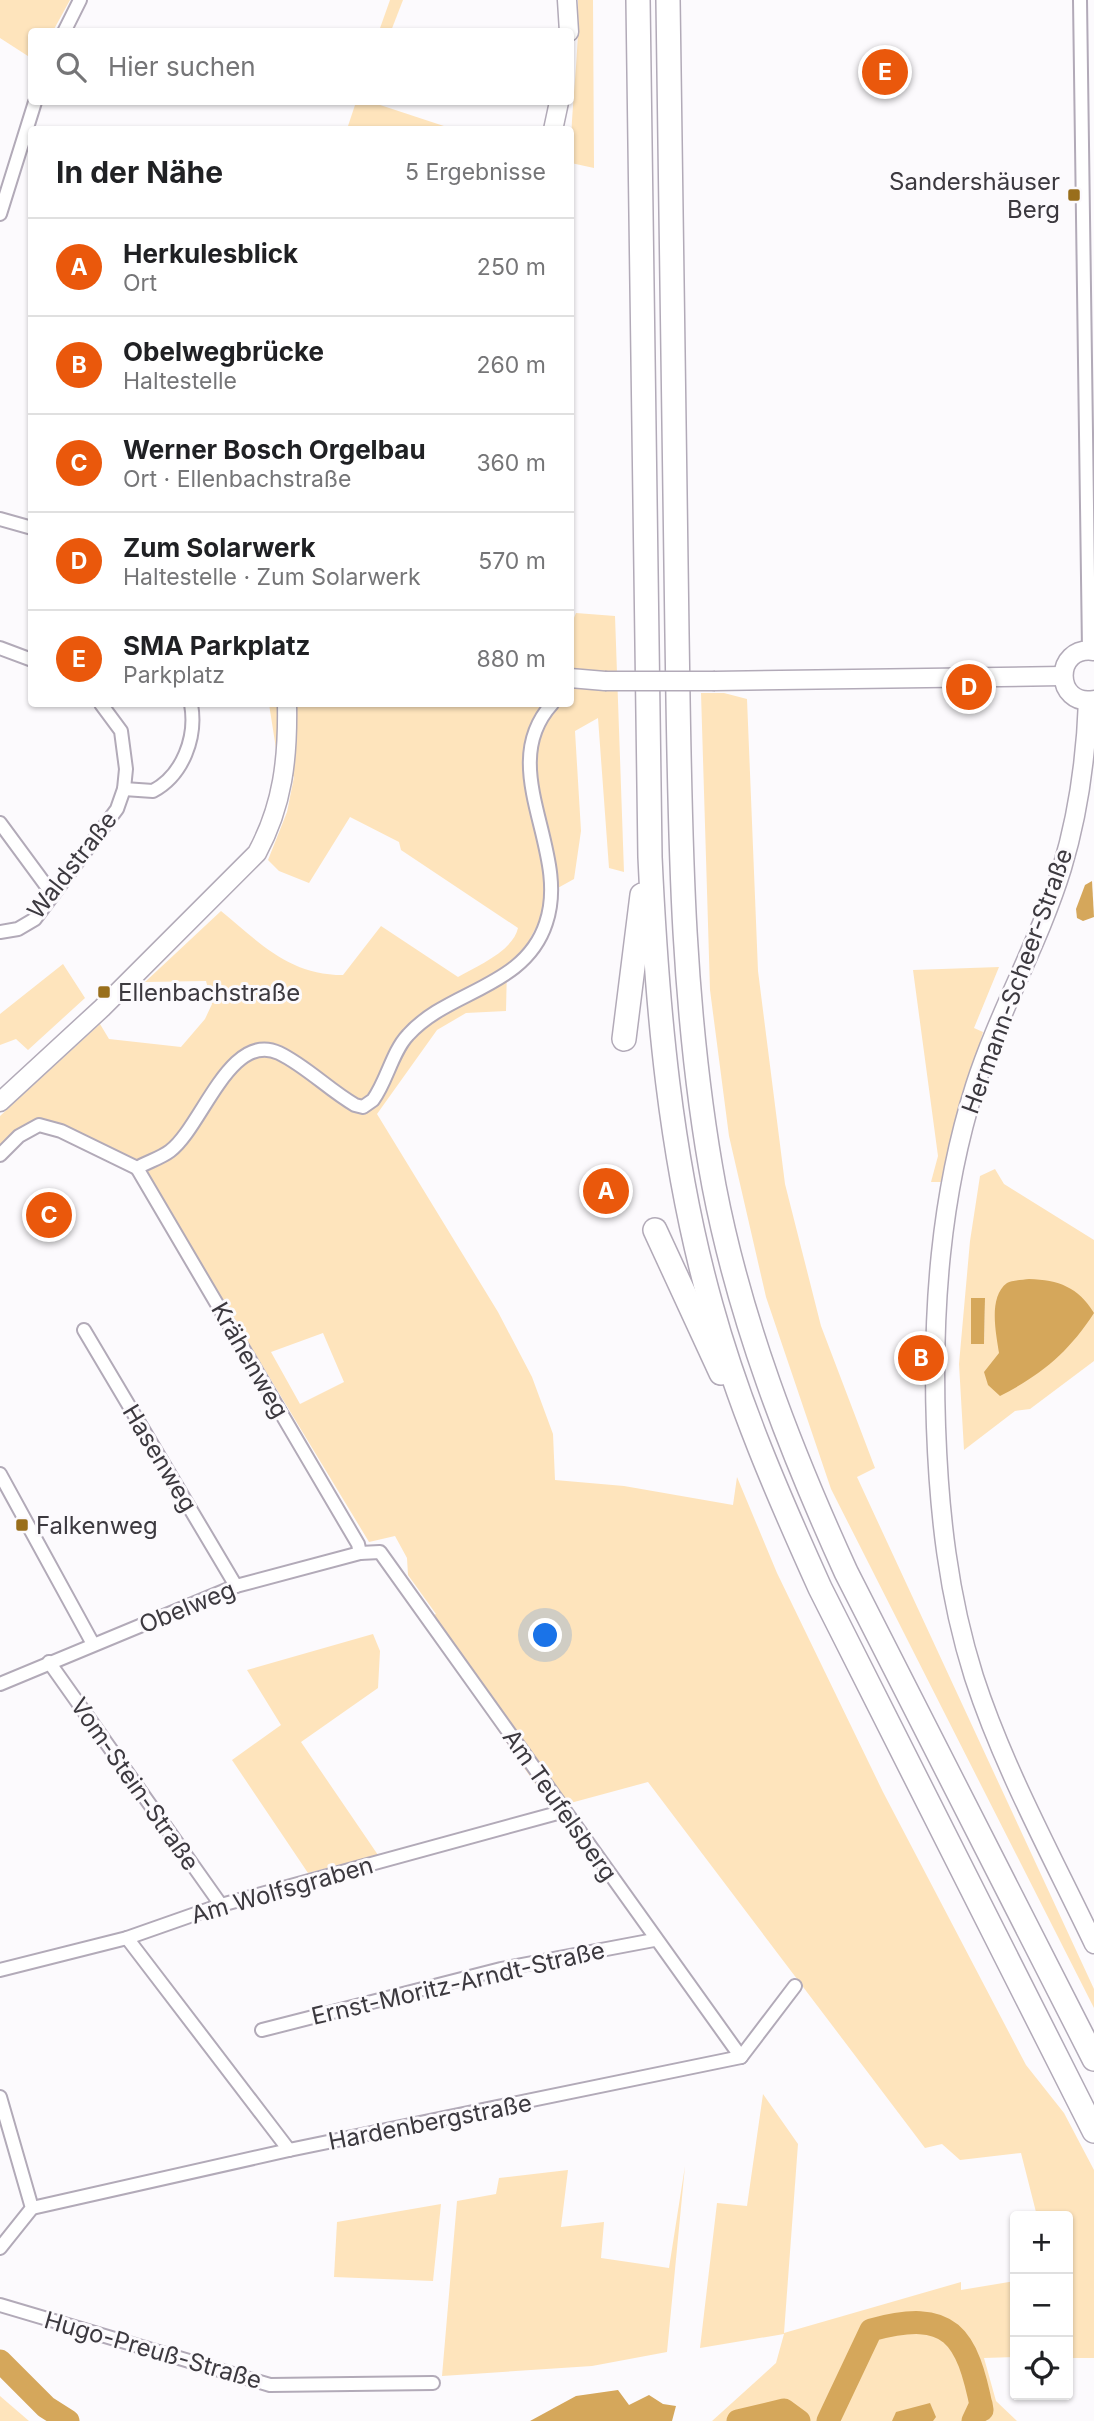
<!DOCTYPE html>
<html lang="de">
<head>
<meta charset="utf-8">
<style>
	:root { --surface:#fff; --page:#f6f6f6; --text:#202124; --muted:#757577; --line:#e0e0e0; --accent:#ea580c }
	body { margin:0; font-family:Inter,sans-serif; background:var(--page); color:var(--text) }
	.controls { position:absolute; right:21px; bottom:21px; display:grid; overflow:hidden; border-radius:7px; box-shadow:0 2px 5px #0004 }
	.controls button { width:63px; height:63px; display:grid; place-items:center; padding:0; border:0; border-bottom:2px solid var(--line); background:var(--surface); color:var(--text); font:35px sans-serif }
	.you { position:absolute; left:546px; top:1636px; width:24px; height:24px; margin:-18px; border:5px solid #fff; border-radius:50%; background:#1a73e8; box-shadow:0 0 0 10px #1a73e833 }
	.badge { display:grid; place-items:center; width:46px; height:46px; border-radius:50%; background:var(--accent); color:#fff; font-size:23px; font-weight:700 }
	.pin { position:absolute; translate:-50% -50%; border:4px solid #fff; box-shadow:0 2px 7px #0006 }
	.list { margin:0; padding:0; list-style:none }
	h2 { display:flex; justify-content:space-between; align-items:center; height:91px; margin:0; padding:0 28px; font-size:30px }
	h2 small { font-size:23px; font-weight:400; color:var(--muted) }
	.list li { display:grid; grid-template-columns:46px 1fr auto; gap:21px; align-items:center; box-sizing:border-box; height:98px; padding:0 28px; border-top:2px solid var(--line) }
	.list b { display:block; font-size:26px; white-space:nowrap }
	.list p { margin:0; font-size:23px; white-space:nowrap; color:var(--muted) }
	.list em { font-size:23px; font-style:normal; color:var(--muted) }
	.icon { flex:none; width:38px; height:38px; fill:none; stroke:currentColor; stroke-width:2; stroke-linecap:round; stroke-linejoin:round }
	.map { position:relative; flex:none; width:1094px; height:2421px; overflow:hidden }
	.search { position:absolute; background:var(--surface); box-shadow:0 2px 5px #0004; left:28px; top:28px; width:546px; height:77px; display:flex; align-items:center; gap:18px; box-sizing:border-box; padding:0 24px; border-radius:7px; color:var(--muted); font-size:26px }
	.panel { position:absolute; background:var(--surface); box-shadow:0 2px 5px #0004; left:28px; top:126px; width:546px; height:581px; border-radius:7px }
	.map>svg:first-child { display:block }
	.green { fill:#fee4bc; fill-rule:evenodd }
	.water { fill:#d5a75b }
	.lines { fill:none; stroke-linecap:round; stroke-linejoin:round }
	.river { stroke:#d5a75b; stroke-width:23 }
	.minor-casing { stroke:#b2aab8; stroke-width:16 }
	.secondary-casing { stroke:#b2aab8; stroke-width:21 }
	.motorway-casing { stroke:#b2aab8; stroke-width:26 }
	.minor { stroke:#fff; stroke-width:12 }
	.secondary { stroke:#fff; stroke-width:18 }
	.motorway { stroke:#fff; stroke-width:23 }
	.secondary-bridge-casing { stroke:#b2aab8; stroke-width:21; stroke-linecap:butt }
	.secondary-bridge { stroke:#fff; stroke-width:18 }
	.poi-dot { fill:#996e1b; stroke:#fcfafd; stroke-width:2.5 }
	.labels { text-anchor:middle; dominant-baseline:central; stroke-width:6; stroke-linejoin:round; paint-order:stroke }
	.poi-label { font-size:24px; fill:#3c393f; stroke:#fcfafd; text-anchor:start }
	.street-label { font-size:24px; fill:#3c393f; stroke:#fcfafd }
</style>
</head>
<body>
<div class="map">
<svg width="1094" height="2421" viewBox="0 0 1094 2421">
	<rect width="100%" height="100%" fill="#fcfafd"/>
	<g class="green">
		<polygon points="0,0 70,0 53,31 32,32 31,58 0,38"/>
		<polygon points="390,0 403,0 391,31 379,31"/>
		<path d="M 578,0 L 593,0 L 594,168 L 571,163 C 570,108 580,55 578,0 Z"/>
		<polygon points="356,102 371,102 453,129 347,129"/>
		<path d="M 576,613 L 615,616 L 624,872 L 609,868 L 598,718 L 575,731 L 581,831 L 574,879 L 547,894 L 540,920 L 527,944 L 507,966 L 506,1011 L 466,1013 L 437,1030 L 377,1114 L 498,1312 L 532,1377 L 553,1434 L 555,1480 L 624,1486 L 733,1505 L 737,1477 L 777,1573 L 883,1792 L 1026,2065 L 1064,2113 L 1094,2170 L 1094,2358 L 1068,2358 L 1068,2216 L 1037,2216 L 1021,2153 L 960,2160 L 942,2144 L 925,2148 L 648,1782 L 552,1808 L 422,1621 L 436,1614 L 408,1575 L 407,1558 L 395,1536 L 369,1542 L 152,1183 L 65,1127 L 40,1119 L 17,1131 L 0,1148 L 0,1116 L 100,1024 L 109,1039 L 181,1047 L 205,1019 L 212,1004 L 206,981 L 145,982 L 221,911 C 260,943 289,975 343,975 L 381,926 L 458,977 C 477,966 513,951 518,928 L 401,850 L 399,842 L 350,817 L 309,883 L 279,871 L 268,860 L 287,812 L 294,777 L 277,755 L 269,704 L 570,704 L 571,625 ZM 323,1333 L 344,1382 L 300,1404 L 271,1352 Z"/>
		<polygon points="701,693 724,693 747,699 758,971 785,1184 821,1326 875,1468 857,1477 1094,1989 1094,2008 831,1489 766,1297 729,1136 710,990"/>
		<polygon points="63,964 85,998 28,1050 16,1039 0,1045 0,1014"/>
		<polygon points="999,967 974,1028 983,1032 941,1182 931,1182 938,1156 913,970"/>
		<path d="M 995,1169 L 1004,1184 L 1094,1240 L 1094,1361 L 1030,1409 L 1015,1411 L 964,1450 L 959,1364 L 970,1241 L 980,1176 ZM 971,1299 L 985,1299 L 984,1344 Z"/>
		<polygon points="373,1634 380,1651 378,1688 301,1742 378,1855 308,1873 232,1760 281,1725 247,1670"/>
		<polygon points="763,2094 798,2144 784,2333 961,2282 961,2290 1015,2281 1015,2357 984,2358 996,2401 1017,2421 712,2421 776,2363 784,2334 700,2348 717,2203 747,2206"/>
		<polygon points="685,2166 667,2352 592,2366 442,2376 457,2201 496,2194 499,2178 568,2170 561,2227 604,2222 601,2258 669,2268"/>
		<polygon points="441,2204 433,2281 334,2277 337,2222"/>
		<polygon points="0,2396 29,2421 0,2421"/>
	</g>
	<g class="water">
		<polygon points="1092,881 1094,917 1083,921 1077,918 1076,909 1085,885"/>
		<path d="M 1029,1279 C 1059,1280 1078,1287 1094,1313 C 1069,1352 1041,1375 1000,1396 L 988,1385 L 984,1372 L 999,1353 C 996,1333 988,1297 1007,1283 C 1012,1280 1023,1280 1029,1279 Z"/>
		<polygon points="971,1298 985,1298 984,1344 971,1344"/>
		<polygon points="618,2390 629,2405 649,2395 663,2404 676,2406 672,2421 530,2421 576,2396"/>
		<polygon points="930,2403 936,2417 933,2421 892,2421 896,2412"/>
	</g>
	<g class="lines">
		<g class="river">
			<polyline points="0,2361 46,2407 68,2421"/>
			<polyline points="738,2421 784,2410 799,2421"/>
			<path d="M 828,2421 L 871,2330 C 951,2308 967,2335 982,2410 L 981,2404 L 973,2421"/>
		</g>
		<defs>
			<g id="minor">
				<polyline points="1080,0 1089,650"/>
				<polyline points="64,32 80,0"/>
				<polyline points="0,214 35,102"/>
				<polyline points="0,519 32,528"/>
				<polyline points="0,648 32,660"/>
				<path d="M 124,789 L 153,791 C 183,775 197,737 191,704"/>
				<polyline points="0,823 53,895"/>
				<polyline points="0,932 18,929 35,919 117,809 124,789 126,769 121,731 101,704"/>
				<path d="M 0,1155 L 19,1136 L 39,1125 L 61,1131 L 137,1168 C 147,1162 161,1158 170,1151 C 202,1127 230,1030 279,1053 C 306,1066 329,1090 355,1105 L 363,1107 L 373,1100 C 387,1081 392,1052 408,1035 C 448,990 525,988 546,923 C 571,850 494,768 552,704"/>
				<polyline points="137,1168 358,1544 360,1553"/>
				<polyline points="84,1330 236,1586"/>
				<polyline points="0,1474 93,1644"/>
				<polyline points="49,1662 221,1905"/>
				<polyline points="0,1684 236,1586 360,1553 380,1552 741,2057"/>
				<polyline points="127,1938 289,2150"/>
				<polyline points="0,1970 127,1938 221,1905 565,1811"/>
				<polyline points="262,2030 501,1969 654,1940"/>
				<polyline points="0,2097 32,2208 0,2248"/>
				<polyline points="32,2208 289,2150 741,2057 795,1986"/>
				<polyline points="0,2305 270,2385 433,2383"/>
			</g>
			<g id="secondary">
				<polyline points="567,0 569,32"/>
				<polyline points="553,130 559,102"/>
				<path d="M 1094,651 C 1053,645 1054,707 1094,700"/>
				<polyline points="570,678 605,681"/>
				<polyline points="715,681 1062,676"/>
				<path d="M 1088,701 C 1086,757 1078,815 1062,868 C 1039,943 999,1011 975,1086 C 940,1197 932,1311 936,1427 C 939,1512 948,1595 974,1677 C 1004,1769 1052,1856 1094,1944"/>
				<path d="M 0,1102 L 102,1008 L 257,853 C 283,805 288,758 287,704"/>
			</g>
			<g id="motorway">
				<path d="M 638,0 L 650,857 C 657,1008 670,1159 711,1305 C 738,1403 778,1495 820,1588 L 1094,2131"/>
				<path d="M 668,0 C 671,211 674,423 677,634 C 680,818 680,1003 714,1186 C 740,1321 789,1447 846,1572 L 1094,2059"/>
				<polyline points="624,1039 642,895"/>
				<polyline points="655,1230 721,1373"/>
			</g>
		</defs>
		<use href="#minor" class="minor-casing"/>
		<use href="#secondary" class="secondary-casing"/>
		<use href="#motorway" class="motorway-casing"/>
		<use href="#minor" class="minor"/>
		<use href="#secondary" class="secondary"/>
		<use href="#motorway" class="motorway"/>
		<defs>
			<polyline id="secondary-bridge" points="605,681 715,681"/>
		</defs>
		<use href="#secondary-bridge" class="secondary-bridge-casing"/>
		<use href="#secondary-bridge" class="secondary-bridge"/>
	</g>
	<g class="poi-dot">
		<rect x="1067" y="188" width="14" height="14" rx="3.5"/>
		<rect x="97" y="985" width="14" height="14" rx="3.5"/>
		<rect x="15" y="1518" width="14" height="14" rx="3.5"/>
	</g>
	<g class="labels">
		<g class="poi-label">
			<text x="1060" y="181" text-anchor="end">Sandershäuser<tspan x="1060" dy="28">Berg</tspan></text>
			<text x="118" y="992">Ellenbachstraße</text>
			<text x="36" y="1525">Falkenweg</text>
		</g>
		<g class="street-label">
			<text transform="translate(72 865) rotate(-52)">Waldstraße</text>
			<text transform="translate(1017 981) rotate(-70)">Hermann-Scheer-Straße</text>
			<text transform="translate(250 1360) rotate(60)">Krähenweg</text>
			<text transform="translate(160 1458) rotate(59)">Hasenweg</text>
			<text transform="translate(187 1607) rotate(-22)">Obelweg</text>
			<text transform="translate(135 1784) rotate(55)">Vom-Stein-Straße</text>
			<text transform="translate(560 1805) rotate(55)">Am Teufelsberg</text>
			<text transform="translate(282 1890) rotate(-16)">Am Wolfsgraben</text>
			<text transform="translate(458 1983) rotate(-13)">Ernst-Moritz-Arndt-Straße</text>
			<text transform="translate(430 2122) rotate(-11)">Hardenbergstraße</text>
			<text transform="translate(153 2350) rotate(16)">Hugo-Preuß-Straße</text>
		</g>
	</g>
</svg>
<div class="controls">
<button>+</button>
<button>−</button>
<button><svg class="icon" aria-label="locate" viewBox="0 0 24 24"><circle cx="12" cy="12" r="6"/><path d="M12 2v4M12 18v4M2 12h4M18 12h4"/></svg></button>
</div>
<div class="you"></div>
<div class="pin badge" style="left:606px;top:1191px">A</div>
<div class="pin badge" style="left:921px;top:1358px">B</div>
<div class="pin badge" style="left:49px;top:1215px">C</div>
<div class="pin badge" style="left:969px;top:687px">D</div>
<div class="pin badge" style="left:885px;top:72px">E</div>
<div class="search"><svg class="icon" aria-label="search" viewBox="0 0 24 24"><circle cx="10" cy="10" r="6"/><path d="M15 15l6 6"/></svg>Hier suchen</div>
<section class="panel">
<h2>In der Nähe<small>5 Ergebnisse</small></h2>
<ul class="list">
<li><span class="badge">A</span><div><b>Herkulesblick</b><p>Ort</p></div><em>250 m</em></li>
<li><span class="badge">B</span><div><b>Obelwegbrücke</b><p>Haltestelle</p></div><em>260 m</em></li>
<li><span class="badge">C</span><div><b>Werner Bosch Orgelbau</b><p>Ort · Ellenbachstraße</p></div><em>360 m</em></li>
<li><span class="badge">D</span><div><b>Zum Solarwerk</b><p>Haltestelle · Zum Solarwerk</p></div><em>570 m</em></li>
<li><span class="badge">E</span><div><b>SMA Parkplatz</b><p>Parkplatz</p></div><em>880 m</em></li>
</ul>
</section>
</div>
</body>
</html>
